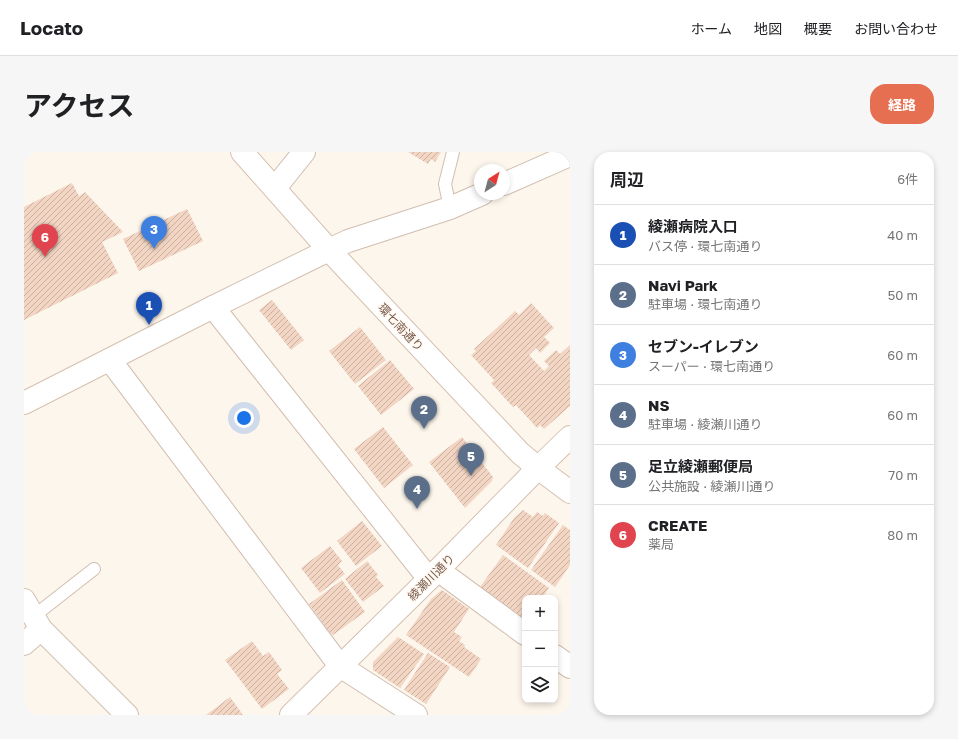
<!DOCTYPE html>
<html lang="ja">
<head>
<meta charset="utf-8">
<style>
	:root { --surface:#fff; --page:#f6f6f6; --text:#202124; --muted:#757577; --line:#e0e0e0; --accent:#e76f51 }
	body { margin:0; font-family:"Golos Text","Noto Sans JP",sans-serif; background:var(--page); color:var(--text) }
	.controls { position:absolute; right:12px; bottom:12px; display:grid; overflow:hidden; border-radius:8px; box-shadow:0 2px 6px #0003 }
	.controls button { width:36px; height:36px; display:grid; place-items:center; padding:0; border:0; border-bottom:1px solid var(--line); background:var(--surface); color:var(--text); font:20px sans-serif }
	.compass { position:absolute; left:450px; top:12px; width:36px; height:36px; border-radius:50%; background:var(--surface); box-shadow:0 2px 6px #0003; rotate:36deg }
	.you { position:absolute; left:220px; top:266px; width:14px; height:14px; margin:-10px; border:3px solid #fff; border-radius:50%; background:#1a73e8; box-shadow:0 0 0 6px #1a73e833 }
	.badge { display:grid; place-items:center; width:26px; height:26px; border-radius:50%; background:var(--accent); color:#fff; font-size:13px; font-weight:700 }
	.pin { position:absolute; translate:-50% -33px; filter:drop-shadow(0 1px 2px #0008) }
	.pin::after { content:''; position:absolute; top:21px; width:14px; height:12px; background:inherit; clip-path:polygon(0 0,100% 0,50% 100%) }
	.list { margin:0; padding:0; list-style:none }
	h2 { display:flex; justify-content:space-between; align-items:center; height:52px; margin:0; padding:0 16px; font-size:17px }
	h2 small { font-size:13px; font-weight:400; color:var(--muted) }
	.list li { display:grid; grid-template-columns:26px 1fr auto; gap:12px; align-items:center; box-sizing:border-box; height:60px; padding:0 16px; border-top:1px solid var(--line) }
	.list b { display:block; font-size:15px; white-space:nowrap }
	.list p { margin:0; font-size:13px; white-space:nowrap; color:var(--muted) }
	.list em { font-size:13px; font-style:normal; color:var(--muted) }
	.icon { flex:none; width:22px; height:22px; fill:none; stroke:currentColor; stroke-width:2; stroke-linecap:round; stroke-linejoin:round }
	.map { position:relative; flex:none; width:546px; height:563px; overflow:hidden; border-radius:16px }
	header { display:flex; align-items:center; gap:24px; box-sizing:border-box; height:56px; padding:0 20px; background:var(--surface); border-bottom:1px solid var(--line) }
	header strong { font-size:19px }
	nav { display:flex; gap:22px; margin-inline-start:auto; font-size:14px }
	.intro { display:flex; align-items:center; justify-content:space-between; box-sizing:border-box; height:96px; padding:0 24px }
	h1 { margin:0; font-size:28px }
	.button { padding:10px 18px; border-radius:16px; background:var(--accent); color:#fff; font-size:14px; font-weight:700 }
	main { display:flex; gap:24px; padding:0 24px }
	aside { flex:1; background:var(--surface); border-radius:16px; box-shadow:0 2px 6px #0003 }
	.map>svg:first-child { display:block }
	.building { fill:url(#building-hatch) }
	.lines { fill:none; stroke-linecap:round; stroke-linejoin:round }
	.lane-casing { stroke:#d1beb0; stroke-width:14 }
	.street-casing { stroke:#d1beb0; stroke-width:24 }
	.secondary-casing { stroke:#d6c0b0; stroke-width:24 }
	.lane { stroke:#fff; stroke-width:12 }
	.street { stroke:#fff; stroke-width:22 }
	.secondary { stroke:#fff; stroke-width:22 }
	.labels { text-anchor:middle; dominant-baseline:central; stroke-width:3.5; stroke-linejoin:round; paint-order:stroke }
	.street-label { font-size:12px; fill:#7a5c4d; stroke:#fffaf3 }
</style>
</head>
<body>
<header>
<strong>Locato</strong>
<nav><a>ホーム</a><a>地図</a><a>概要</a><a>お問い合わせ</a></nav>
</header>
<div class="intro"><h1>アクセス</h1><a class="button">経路</a></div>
<main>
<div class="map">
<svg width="546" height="563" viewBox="0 0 546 563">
	<defs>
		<pattern id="building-hatch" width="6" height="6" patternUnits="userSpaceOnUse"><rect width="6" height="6" fill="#f3d5c3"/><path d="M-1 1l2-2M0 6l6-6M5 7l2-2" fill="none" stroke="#cab0a1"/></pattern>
	</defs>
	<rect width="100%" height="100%" fill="#fdf6ec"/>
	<g class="building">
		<polygon points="384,0 417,0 411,10 407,7 404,12"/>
		<polygon points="48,31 55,44 61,40 99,80 78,90 94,121 0,168 0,55"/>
		<polygon points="163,57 179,89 115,119 99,87"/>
		<polygon points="248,148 280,188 267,198 235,158"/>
		<polygon points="507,151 530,176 520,185 526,191 516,201 512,196 505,203 520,219 525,214 520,209 532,198 536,202 546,193 546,254 520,277 516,273 513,276 492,253 489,255 467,231 470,228 447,203 452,199 450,197 491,159 495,163"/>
		<polygon points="336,175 362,208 331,232 305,199"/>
		<polygon points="366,208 390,237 357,263 334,234"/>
		<polygon points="359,275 389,313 360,336 330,297"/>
		<polygon points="438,285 469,325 468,329 441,356 405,310"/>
		<polygon points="499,358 509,365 513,360 519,364 521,361 535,371 504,416 472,393 490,366"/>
		<polygon points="338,369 358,394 332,414 313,389"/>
		<polygon points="539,373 546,378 546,413 531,435 507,418"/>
		<polygon points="306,394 318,409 314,413 321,422 296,441 277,416"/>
		<polygon points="479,403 525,436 518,446 501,446 501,467 456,435"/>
		<polygon points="343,409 354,423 352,425 360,434 339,450 321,427"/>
		<polygon points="318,428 341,460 309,483 306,481 285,452"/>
		<polygon points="418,438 445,457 430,480 438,485 435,489 441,493 440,495 457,507 445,525 382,483 407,447"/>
		<polygon points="374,485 400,502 376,536 349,518 349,510"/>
		<polygon points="228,489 239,504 245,500 258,518 253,522 265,537 238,557 201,508"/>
		<polygon points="404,501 426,515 402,552 380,538"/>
		<polygon points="206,545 219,563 182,563"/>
	</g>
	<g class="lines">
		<defs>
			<g id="lane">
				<polyline points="426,56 421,32 429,0"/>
				<polyline points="10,464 70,417"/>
			</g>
			<g id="street">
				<polyline points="480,32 546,3"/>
				<polyline points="251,36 280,0"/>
				<polyline points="305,98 324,89 426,56 458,42"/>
				<polyline points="189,155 405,427"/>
				<polyline points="86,208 316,514 392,563"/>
				<polyline points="414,418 501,482"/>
				<polyline points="0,448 17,477 103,563"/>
				<polyline points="0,492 17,477"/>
				<polyline points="531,504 546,515"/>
			</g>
			<g id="secondary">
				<polyline points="218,0 305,98 496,301 514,316 546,340"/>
				<polyline points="0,251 189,155 305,98"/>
				<polyline points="267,563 414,418 514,316 546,285"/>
			</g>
		</defs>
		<use href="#lane" class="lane-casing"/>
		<use href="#street" class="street-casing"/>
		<use href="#secondary" class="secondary-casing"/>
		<use href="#lane" class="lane"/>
		<use href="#street" class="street"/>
		<use href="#secondary" class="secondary"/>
	</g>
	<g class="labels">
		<g class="street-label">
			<text transform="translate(377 175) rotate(47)">環七南通り</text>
			<text transform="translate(407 425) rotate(-45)">綾瀬川通り</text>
		</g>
	</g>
</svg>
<div class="controls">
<button>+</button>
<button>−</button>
<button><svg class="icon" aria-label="layers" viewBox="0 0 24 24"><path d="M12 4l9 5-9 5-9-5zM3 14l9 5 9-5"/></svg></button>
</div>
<svg class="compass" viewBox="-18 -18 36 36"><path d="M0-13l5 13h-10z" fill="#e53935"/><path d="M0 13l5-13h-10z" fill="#757577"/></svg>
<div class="you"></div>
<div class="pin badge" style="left:125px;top:173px;background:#1a4fb4">1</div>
<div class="pin badge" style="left:400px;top:277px;background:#5c6f8a">2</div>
<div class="pin badge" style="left:130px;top:97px;background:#3f7fe0">3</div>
<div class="pin badge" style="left:393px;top:357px;background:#5c6f8a">4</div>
<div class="pin badge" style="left:447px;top:324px;background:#5c6f8a">5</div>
<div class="pin badge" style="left:21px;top:105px;background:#e0444e">6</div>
</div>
<aside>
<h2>周辺<small>6件</small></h2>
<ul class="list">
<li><span class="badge" style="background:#1a4fb4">1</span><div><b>綾瀬病院入口</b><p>バス停 · 環七南通り</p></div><em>40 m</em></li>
<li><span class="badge" style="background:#5c6f8a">2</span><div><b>Navi Park</b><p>駐車場 · 環七南通り</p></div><em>50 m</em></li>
<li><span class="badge" style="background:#3f7fe0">3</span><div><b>セブン-イレブン</b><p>スーパー · 環七南通り</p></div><em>60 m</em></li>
<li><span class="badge" style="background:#5c6f8a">4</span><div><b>NS</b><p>駐車場 · 綾瀬川通り</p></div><em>60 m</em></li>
<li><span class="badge" style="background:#5c6f8a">5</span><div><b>足立綾瀬郵便局</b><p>公共施設 · 綾瀬川通り</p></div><em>70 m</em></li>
<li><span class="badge" style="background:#e0444e">6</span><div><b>CREATE</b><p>薬局</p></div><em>80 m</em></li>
</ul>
</aside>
</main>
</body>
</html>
